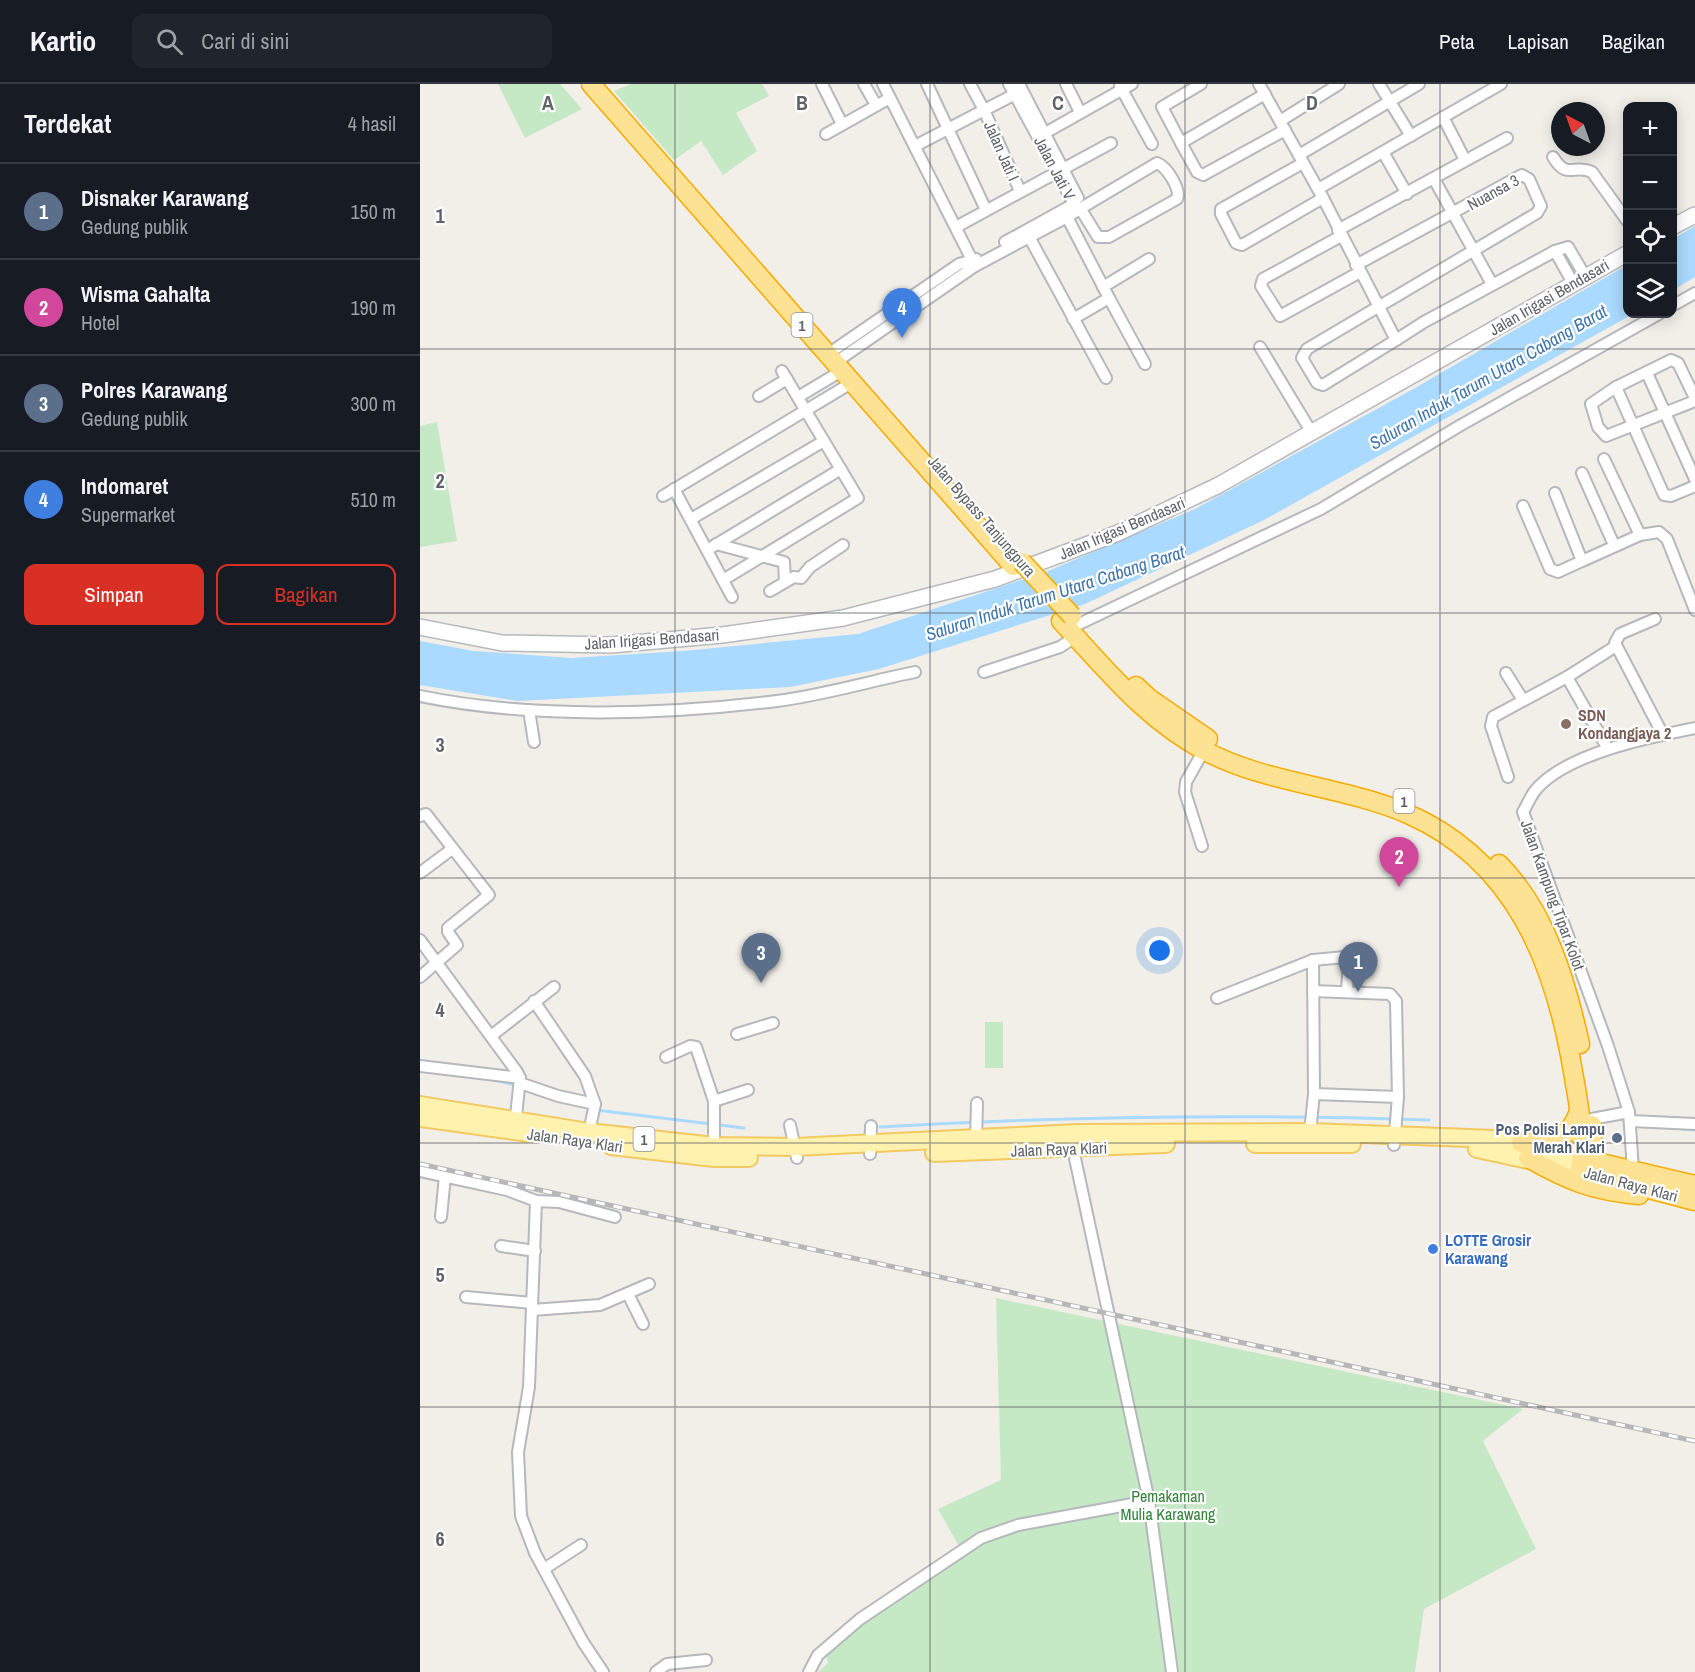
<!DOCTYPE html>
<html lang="id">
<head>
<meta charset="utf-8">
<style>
	:root { --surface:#171b24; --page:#20242c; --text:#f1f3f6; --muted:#9ea1a6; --line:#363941; --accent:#d93025 }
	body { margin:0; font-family:"Archivo Narrow",sans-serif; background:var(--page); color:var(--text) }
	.controls { position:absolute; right:18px; top:18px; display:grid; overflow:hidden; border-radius:12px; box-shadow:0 3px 15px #0003 }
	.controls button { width:54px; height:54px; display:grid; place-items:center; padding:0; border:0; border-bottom:2px solid var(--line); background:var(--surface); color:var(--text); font:30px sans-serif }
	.compass { position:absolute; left:1131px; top:18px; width:54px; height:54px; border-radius:50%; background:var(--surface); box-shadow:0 3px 15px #0003; rotate:319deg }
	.you { position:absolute; left:740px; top:867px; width:21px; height:21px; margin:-15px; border:4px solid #fff; border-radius:50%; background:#1a73e8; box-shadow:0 0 0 9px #1a73e833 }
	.badge { display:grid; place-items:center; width:39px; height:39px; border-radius:50%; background:var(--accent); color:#fff; font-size:20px; font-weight:700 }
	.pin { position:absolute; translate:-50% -50px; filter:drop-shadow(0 2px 3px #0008) }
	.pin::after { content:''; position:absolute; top:32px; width:21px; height:18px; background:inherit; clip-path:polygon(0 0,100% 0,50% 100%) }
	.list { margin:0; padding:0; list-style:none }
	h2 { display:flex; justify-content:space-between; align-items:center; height:78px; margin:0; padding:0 24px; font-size:26px }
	h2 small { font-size:20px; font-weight:400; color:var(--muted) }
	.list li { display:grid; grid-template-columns:39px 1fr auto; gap:18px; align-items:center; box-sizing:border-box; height:96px; padding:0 24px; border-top:2px solid var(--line) }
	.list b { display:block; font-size:22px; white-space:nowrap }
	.list p { margin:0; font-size:20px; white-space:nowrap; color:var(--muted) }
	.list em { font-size:20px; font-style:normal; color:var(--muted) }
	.actions { display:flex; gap:12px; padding:18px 24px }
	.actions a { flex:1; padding:14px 0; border:2px solid var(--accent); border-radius:12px; text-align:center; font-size:21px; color:var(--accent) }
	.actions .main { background:var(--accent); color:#fff }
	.icon { flex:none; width:33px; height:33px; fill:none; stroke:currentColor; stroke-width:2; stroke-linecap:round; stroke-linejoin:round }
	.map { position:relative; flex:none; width:1275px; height:1588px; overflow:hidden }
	header { display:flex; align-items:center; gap:36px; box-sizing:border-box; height:84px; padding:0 30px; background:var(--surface); border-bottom:2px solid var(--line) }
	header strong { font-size:28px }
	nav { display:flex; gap:33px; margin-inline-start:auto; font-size:21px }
	.search { width:420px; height:54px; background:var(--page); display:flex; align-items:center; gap:15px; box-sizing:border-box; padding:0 21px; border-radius:12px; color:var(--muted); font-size:22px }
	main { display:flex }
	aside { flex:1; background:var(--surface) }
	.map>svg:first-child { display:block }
	.green { fill:#c5e8c5 }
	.water { fill:#aadaff }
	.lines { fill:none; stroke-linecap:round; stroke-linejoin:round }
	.stream { stroke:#aadaff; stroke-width:3 }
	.street-casing { stroke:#b5b8bc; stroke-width:14 }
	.secondary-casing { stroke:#b6babf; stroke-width:18 }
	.primary-casing { stroke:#f2c960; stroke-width:20 }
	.highway-casing { stroke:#f9ab00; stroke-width:21 }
	.street { stroke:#fff; stroke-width:10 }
	.secondary { stroke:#fff; stroke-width:15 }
	.primary { stroke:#fff2af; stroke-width:16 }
	.highway { stroke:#fde293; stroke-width:18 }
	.rail-casing { stroke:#b6b7b8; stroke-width:5 }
	.rail { stroke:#fff; stroke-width:3; stroke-dasharray:9; stroke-linecap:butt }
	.highway-bridge-casing { stroke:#f9ab00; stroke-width:21; stroke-linecap:butt }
	.highway-bridge { stroke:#fde293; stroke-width:18 }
	.grid { fill:none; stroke:#5f6368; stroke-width:1.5; stroke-opacity:0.55 }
	.education-dot { fill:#8d6e63; stroke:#fff; stroke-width:2 }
	.service-dot { fill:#5c6f8a; stroke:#fff; stroke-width:2 }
	.shop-dot { fill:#3f7fe0; stroke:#fff; stroke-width:2 }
	.labels { text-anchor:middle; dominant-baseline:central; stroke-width:4.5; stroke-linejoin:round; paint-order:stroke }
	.shield { fill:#fff; stroke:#8f9295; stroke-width:1.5 }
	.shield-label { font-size:15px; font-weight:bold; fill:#5f6368 }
	.street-label { font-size:16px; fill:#5f6368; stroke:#fff }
	.education-label { font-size:16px; font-weight:bold; fill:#785e54; stroke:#fff; text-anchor:start }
	.service-label { font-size:16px; font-weight:bold; fill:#4e5e75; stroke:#fff; text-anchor:end }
	.shop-label { font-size:16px; font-weight:bold; fill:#366cbe; stroke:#fff; text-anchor:start }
	.park-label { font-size:16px; fill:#348238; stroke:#fff }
	.water-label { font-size:18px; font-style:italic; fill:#4174aa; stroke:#fff }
	.grid-label { font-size:20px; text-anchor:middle; font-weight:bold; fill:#5f6368; stroke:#fff; stroke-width:4.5; stroke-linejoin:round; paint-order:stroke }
</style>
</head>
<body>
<header>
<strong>Kartio</strong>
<div class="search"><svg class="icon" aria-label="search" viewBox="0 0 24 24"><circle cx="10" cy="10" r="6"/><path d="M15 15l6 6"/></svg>Cari di sini</div>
<nav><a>Peta</a><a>Lapisan</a><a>Bagikan</a></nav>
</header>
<main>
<aside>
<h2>Terdekat<small>4 hasil</small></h2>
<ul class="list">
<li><span class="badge" style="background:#5c6f8a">1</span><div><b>Disnaker Karawang</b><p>Gedung publik</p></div><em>150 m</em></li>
<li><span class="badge" style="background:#d1479c">2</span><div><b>Wisma Gahalta</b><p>Hotel</p></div><em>190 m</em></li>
<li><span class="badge" style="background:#5c6f8a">3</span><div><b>Polres Karawang</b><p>Gedung publik</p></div><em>300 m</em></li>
<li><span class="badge" style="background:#3f7fe0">4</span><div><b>Indomaret</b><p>Supermarket</p></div><em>510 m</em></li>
</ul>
<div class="actions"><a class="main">Simpan</a><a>Bagikan</a></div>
</aside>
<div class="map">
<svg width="1275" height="1588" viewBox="0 0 1275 1588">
	<rect width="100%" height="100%" fill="#f1efe8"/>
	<g class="green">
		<polygon points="78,0 140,0 162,25 105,54"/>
		<polygon points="211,0 342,0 349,12 316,29 337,67 303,91 281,57 254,76 194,7"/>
		<polygon points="17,338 37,457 0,463 0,342"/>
		<rect x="565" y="938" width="18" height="46"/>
		<polygon points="576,1214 1103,1325 1063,1357 1116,1465 1004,1525 995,1588 398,1588 408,1579 403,1559 462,1513 539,1462 518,1425 581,1396"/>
	</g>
	<g class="water">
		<polygon points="1275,142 1275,193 1253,206 1253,155"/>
		<polygon points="1207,181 1208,230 1213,230 844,436 665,520 459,585 370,603 98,617 0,601 0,557 54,567 151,574 263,567 438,550 628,487 775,425 995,304"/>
	</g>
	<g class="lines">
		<g class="stream">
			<polyline points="70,995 95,1001"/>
			<polyline points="176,1026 324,1044"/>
			<path d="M 460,1043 C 643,1032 826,1030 1009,1036"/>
			<polyline points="1263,1045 1275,1046"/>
		</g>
		<defs>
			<g id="street">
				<polyline points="402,0 422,40"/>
				<polyline points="444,0 456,21"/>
				<path d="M 463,0 L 555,182 L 647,133 L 663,123 L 737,79 C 747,83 761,105 757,115 L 689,153 L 678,153 L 663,129 L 654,120 L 589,0"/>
				<polyline points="507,0 566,126"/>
				<polyline points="550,0 564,26 600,107"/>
				<polyline points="599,0 658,114"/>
				<polyline points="646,0 660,28"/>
				<polyline points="839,0 903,114 976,256 1004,238 1135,167"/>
				<polyline points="959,0 991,52"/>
				<polyline points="700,2 732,60"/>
				<polyline points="845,10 761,59 777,88 783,91 865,46"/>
				<polyline points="1023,33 1045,76"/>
				<polyline points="860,37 919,0"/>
				<polyline points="406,50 470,14"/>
				<polyline points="618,53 712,0"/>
				<polyline points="761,59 742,23 781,0"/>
				<polyline points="495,62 599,8"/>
				<polyline points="963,68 987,110"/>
				<polyline points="879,71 999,0"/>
				<path d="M 1133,73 C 1148,97 1153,79 1172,88 L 1208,138"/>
				<polyline points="883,79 801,125 801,130 816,159 822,161 903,114"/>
				<polyline points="1014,95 1072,200"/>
				<polyline points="898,105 1081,0"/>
				<polyline points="647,133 689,214 653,235"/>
				<polyline points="536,143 691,59"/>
				<polyline points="918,146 1087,54"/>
				<polyline points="607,149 686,294"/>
				<polyline points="921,152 843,195 841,202 860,232 940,188"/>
				<polyline points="585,158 654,120"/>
				<polyline points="936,181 1102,91 1109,95 1121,122 1117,129 887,265 882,274 897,299 903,301 976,256"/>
				<polyline points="1153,199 1135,167 1148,163 1165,192"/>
				<polyline points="683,203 729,175"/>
				<polyline points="689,214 725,280"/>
				<polyline points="1252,222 1275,209"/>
				<polyline points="840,263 892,349"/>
				<polyline points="408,270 539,180 556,175"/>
				<polyline points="416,278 555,182"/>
				<polyline points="1227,289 1275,395"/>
				<polyline points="1196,303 1244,411 1251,412 1275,402"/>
				<polyline points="339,312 367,295"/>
				<polyline points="378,313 423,286"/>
				<polyline points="1275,314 1258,279 1251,276 1196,303 1171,320 1178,343 1186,352 1275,317"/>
				<polyline points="1184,375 1220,451 1239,448 1247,455 1275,526"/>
				<polyline points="1162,389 1194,461"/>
				<polyline points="254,405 312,513"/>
				<polyline points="1135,409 1162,477 1220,451"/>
				<polyline points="243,412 433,298"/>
				<polyline points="1103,422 1130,485 1138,488 1162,477"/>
				<polyline points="271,435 404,357"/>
				<polyline points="296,460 364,478 365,498"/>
				<polyline points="287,466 421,385"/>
				<polyline points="303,496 438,414 362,287"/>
				<polyline points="350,507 374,493 381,494 390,483 423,461"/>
				<polyline points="1235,535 1200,550 1195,559 1242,649"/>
				<polyline points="659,540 901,425 1041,341 1239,230"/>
				<polyline points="564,588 640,563 655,553"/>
				<polyline points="1086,589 1103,616"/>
				<polyline points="1147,593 1188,665"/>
				<path d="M 0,612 C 112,635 244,631 357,617 C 404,611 450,597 495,588"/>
				<polyline points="109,626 114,658"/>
				<polyline points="1088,693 1071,642 1073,633 1147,593 1196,562"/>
				<polyline points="0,732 6,730 69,811 28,844 28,848 37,861 0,893"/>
				<polyline points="782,762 765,708 766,698 784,666"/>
				<polyline points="0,789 32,765"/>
				<polyline points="0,856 97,988 100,994 95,1042"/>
				<polyline points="893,907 970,910 976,917 978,1013 974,1061"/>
				<polyline points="797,914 893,876 925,873 929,877 927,907"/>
				<polyline points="114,917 165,992 175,1020 169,1048"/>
				<polyline points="317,950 353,939"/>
				<polyline points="71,952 134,903"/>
				<polyline points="246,973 270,962 276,963 294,1017 294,1062"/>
				<polyline points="0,982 100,994"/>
				<polyline points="100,999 138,1012 175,1020"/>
				<polyline points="894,1010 978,1013"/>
				<polyline points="294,1017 328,1006"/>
				<polyline points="1172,1035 1209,1028"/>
				<polyline points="1211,1037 1275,1040"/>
				<polyline points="370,1041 377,1074"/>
				<polyline points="890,1048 894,1010 893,876"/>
				<polyline points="556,1056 557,1019"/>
				<polyline points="656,1058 653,1065 729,1417 752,1588"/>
				<polyline points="450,1070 451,1042"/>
				<path d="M 1213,1086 L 1209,1028 L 1188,962 L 1103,728 C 1107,721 1110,714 1114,708 C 1143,670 1230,653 1275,644"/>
				<polyline points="0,1087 87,1106 116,1117 109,1303 98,1368 101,1432 115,1469 163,1558 183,1588"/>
				<polyline points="116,1117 139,1118 195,1133"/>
				<polyline points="21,1133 25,1092"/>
				<polyline points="81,1162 115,1167"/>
				<polyline points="208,1210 223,1240"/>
				<polyline points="46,1213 112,1219"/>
				<polyline points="112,1226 180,1221 229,1200"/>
				<polyline points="124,1485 161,1461"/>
				<polyline points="236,1588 247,1580 286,1576"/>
				<polyline points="389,1588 398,1571 440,1535 561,1454 598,1441 729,1417"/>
			</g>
			<g id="secondary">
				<polyline points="1252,143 1275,131"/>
				<polyline points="0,543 82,559 191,561 302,551 423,534 575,495 698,449 797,402 1208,169"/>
			</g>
			<g id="primary">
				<polyline points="0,1021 169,1048 294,1062 375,1063 658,1049 890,1048 1075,1055 1162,1075"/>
				<polyline points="0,1034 109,1049"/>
				<polyline points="835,1060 932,1060"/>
				<polyline points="191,1062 294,1074 329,1074"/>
				<polyline points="1057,1065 1160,1087"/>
				<polyline points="514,1069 746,1060"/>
			</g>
			<g id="highway">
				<polyline points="171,0 593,482"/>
				<path d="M 641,537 C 686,585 725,635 785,667 C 848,700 923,702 988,730 C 1095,777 1135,879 1153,988 C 1159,1021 1165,1054 1160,1087 L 1275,1117"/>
				<polyline points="716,602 730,615 788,655"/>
				<path d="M 1079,780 C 1126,827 1146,897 1160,960"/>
				<polyline points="1172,1041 1173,1090"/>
				<path d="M 1101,1059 C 1133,1058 1146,1060 1159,1028"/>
				<path d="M 1108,1074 C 1148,1097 1174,1107 1219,1111"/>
				<polyline points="1164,1075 1275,1101"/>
			</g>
		</defs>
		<use href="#street" class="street-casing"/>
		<use href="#secondary" class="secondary-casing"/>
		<use href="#primary" class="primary-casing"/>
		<use href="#highway" class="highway-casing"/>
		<use href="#street" class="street"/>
		<use href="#secondary" class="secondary"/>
		<use href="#primary" class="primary"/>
		<use href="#highway" class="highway"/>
		<defs>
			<polyline id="rail" points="0,1080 1275,1357"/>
		</defs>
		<use href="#rail" class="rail-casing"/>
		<use href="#rail" class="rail"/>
		<defs>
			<polyline id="highway-bridge" points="602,478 652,532"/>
		</defs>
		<use href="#highway-bridge" class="highway-bridge-casing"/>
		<use href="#highway-bridge" class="highway-bridge"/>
	</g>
	<path class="grid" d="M 255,0 L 255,1588M 510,0 L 510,1588M 765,0 L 765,1588M 1020,0 L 1020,1588M 0,265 L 1275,265M 0,529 L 1275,529M 0,794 L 1275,794M 0,1059 L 1275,1059M 0,1323 L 1275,1323"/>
	<circle class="education-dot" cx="1146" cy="640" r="6"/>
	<circle class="service-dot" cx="1197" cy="1054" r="6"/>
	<circle class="shop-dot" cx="1013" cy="1165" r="6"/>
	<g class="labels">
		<g class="shield">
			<rect x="371.5" y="229" width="21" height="24" rx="4.5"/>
			<rect x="973.5" y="705" width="21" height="24" rx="4.5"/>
			<rect x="213.5" y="1043" width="21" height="24" rx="4.5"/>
		</g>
		<g class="shield-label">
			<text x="382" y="241">1</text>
			<text x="984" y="717">1</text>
			<text x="224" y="1055">1</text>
		</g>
		<g class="street-label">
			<text transform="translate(582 67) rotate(66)">Jalan Jati I</text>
			<text transform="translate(635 84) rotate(62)">Jalan Jati V</text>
			<text transform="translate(1073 108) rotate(-29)">Nuansa 3</text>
			<text transform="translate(1129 213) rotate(-30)">Jalan Irigasi Bendasari</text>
			<text transform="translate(562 432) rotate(49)">Jalan Bypass Tanjungpura</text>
			<text transform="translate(702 444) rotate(-23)">Jalan Irigasi Bendasari</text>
			<text transform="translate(232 555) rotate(-4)">Jalan Irigasi Bendasari</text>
			<text transform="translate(1133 811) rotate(70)">Jalan Kampung Tipar Kolot</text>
			<text transform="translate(155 1056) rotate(8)">Jalan Raya Klari</text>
			<text transform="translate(639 1065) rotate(-2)">Jalan Raya Klari</text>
			<text transform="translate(1211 1100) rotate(15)">Jalan Raya Klari</text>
		</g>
		<g class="education-label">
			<text x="1158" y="631">SDN<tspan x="1158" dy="18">Kondangjaya 2</tspan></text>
		</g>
		<g class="service-label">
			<text x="1185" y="1045">Pos Polisi Lampu<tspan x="1185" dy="18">Merah Klari</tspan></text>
		</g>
		<g class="shop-label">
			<text x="1025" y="1156">LOTTE Grosir<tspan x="1025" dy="18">Karawang</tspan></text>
		</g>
		<g class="park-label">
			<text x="748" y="1412">Pemakaman<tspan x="748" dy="18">Mulia Karawang</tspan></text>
		</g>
		<g class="water-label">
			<text transform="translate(1068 293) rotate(-30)">Saluran Induk Tarum Utara Cabang Barat</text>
			<text transform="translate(635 509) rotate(-18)">Saluran Induk Tarum Utara Cabang Barat</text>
		</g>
	</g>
	<g class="grid-label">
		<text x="128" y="26">A</text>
		<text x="382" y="26">B</text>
		<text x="638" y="26">C</text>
		<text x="892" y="26">D</text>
		<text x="20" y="139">1</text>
		<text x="20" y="404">2</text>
		<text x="20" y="668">3</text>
		<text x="20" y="933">4</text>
		<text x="20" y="1198">5</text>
		<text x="20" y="1462">6</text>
	</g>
</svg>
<div class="controls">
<button>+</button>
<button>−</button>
<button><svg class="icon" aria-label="locate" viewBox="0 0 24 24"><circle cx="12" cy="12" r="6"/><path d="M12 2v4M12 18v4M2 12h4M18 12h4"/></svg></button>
<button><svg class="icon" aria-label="layers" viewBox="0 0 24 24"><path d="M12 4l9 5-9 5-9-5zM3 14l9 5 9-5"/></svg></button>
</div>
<svg class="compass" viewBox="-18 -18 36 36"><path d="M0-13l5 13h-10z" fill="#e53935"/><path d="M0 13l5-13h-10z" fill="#9ea1a6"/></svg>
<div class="you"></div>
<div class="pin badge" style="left:938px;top:908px;background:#5c6f8a">1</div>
<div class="pin badge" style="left:979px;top:803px;background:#d1479c">2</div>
<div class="pin badge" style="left:341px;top:899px;background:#5c6f8a">3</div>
<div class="pin badge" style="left:482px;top:254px;background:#3f7fe0">4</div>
</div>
</main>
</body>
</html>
